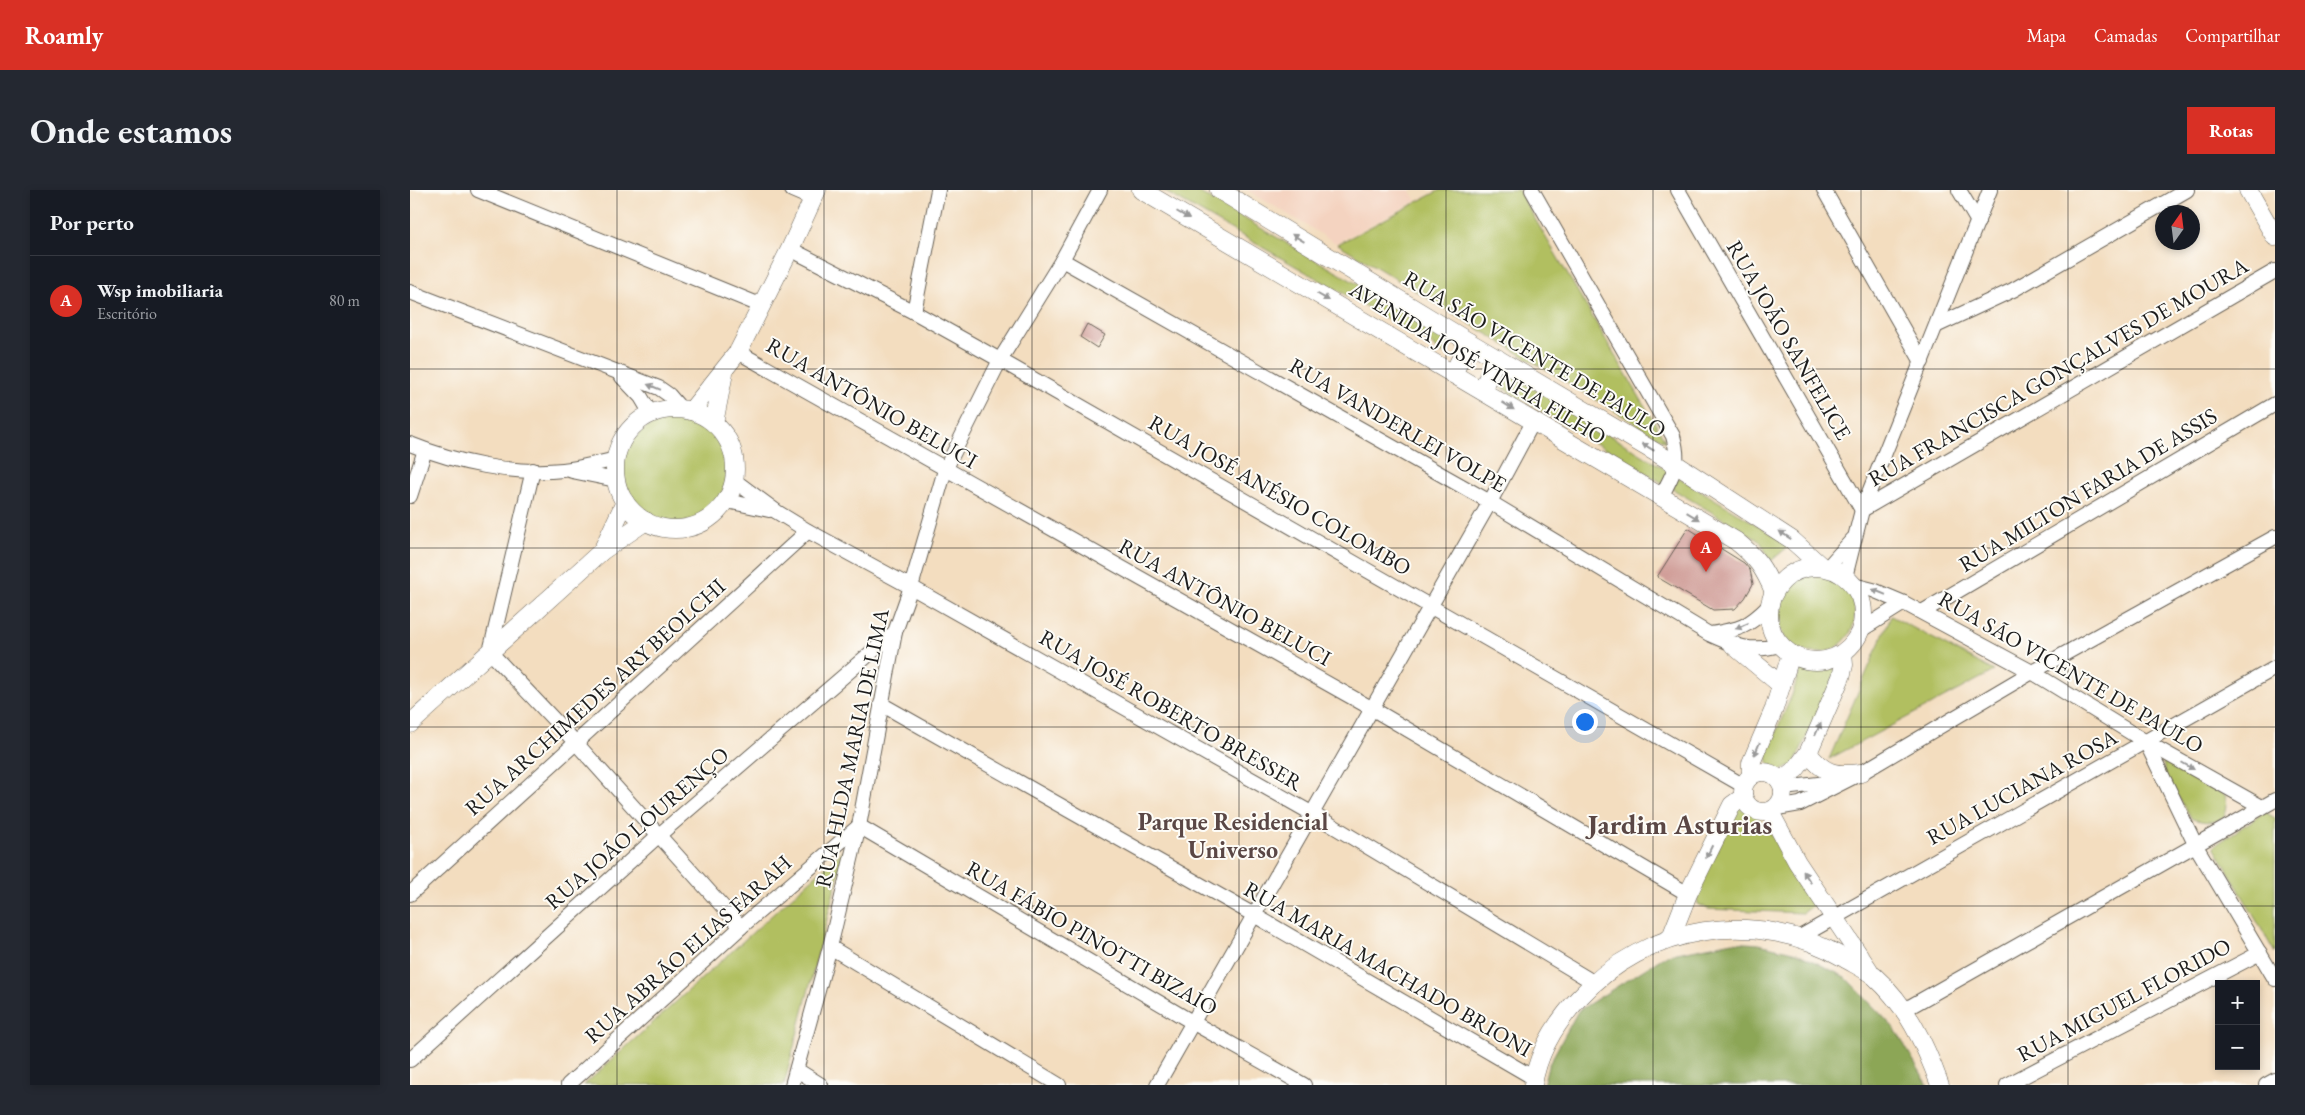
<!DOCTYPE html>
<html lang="pt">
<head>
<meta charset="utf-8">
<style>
	:root { --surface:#171b24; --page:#242831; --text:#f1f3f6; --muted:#9ea1a6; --line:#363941; --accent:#d93025 }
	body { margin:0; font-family:"EB Garamond",serif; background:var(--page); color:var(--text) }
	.controls { position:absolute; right:15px; bottom:15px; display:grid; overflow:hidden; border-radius:0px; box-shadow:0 2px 8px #0003 }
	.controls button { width:45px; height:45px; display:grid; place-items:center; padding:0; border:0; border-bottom:1px solid var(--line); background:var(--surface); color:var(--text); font:25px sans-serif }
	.compass { position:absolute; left:1745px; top:15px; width:45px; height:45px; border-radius:50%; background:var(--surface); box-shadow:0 2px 8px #0003; rotate:14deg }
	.you { position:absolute; left:1174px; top:531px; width:18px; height:18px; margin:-12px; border:4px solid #fff; border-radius:50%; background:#1a73e8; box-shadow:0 0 0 8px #1a73e833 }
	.badge { display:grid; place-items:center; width:32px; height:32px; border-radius:50%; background:var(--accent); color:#fff; font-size:16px; font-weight:700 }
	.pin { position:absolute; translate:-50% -41px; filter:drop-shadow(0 1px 2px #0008) }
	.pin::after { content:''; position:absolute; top:26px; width:18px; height:15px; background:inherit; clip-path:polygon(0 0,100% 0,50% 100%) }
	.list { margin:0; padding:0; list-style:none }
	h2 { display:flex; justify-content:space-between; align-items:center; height:65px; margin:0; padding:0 20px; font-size:21px }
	h2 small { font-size:16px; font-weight:400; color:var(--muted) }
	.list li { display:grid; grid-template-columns:32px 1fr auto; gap:15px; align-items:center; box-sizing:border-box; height:90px; padding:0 20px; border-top:1px solid var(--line) }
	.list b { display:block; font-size:19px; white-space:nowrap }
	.list p { margin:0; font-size:16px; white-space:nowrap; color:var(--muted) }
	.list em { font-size:16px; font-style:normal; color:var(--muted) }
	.map { position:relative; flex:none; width:1865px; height:895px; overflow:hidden; border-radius:0px }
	header { display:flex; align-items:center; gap:30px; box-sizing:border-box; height:70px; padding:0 25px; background:var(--accent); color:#fff }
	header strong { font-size:24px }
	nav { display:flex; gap:28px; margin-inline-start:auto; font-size:18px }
	.intro { display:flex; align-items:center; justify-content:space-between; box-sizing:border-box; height:120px; padding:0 30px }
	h1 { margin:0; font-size:35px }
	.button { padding:12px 22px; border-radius:0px; background:var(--accent); color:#fff; font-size:18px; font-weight:700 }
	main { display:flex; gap:30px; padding:0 30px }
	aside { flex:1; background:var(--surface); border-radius:0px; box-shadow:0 2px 8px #0003 }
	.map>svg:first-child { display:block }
	.built { fill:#f4d3c0 }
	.green { fill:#b1bf61; stroke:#666e3e }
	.forest { fill:#8ca657; stroke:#54613a }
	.building { fill:#cd9792 }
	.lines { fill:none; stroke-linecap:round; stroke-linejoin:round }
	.minor-casing { stroke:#676055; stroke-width:16 }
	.tertiary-casing { stroke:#676055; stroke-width:19 }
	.minor { stroke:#fff; stroke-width:14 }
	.tertiary { stroke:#fff; stroke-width:18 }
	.oneway { fill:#999 }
	.grid { fill:none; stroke:#1c1c1c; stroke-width:1; stroke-opacity:0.55 }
	.labels { text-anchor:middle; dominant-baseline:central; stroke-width:4; stroke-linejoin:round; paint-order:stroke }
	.street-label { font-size:22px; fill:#1c1c1c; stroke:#fdfcf7 }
	.neighbourhood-label { font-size:24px; font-weight:bold; fill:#5a4745; stroke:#fdfcf7 }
	.district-label { font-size:28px; font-weight:bold; fill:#5a4745; stroke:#fdfcf7 }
</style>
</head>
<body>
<header>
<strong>Roamly</strong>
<nav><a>Mapa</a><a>Camadas</a><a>Compartilhar</a></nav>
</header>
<div class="intro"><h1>Onde estamos</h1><a class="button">Rotas</a></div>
<main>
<aside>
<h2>Por perto<small></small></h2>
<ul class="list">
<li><span class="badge">A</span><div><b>Wsp imobiliaria</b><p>Escritório</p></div><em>80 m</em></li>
</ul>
</aside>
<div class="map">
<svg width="1865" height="895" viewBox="0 0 1865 895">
	<rect width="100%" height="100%" fill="#fdfcf7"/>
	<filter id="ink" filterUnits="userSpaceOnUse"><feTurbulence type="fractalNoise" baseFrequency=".02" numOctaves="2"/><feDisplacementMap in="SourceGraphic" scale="10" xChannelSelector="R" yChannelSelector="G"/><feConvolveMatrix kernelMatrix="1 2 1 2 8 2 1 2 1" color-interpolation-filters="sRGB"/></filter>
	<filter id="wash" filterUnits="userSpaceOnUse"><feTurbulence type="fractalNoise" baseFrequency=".0096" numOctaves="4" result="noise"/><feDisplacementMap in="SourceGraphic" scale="20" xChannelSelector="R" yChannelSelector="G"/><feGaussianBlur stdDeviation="1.12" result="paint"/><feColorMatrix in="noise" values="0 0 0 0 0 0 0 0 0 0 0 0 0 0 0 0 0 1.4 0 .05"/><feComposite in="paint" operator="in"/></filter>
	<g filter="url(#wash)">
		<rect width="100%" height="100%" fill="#f3ddbf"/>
		<polygon class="built" points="837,0 1000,0 1007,11 1027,0 926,53"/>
		<g class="green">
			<polygon points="752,0 785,0 1039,147 1041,153 1033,164 1020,153"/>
			<polygon points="1030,0 1108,0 1256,252 928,54"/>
			<polygon points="1091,179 1380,355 1361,371 1350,351 1083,192"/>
			<circle cx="265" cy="281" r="52"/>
			<circle cx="1406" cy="424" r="39"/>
			<polygon points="1481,426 1584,481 1419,569"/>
			<path d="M 1391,477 L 1410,480 L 1426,477 L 1423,490 L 1384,574 L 1369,582 C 1359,577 1357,573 1357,562 L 1382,505 Z"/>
			<path d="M 1757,570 L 1815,605 C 1823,633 1803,635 1782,629 L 1756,588 L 1753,573 Z"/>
			<polygon points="1333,616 1341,617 1404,703 1404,715 1393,723 1298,719 1288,714 1286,704 1326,620"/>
			<polygon points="1855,622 1865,628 1865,763 1804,656"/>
			<polygon points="435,659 374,895 174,895"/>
		</g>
		<polygon class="forest" points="1322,752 1349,754 1387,763 1435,787 1485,839 1518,895 1133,895 1138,876 1168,821 1257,765"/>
		<g id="blocks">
			<g class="building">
				<polygon points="677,134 695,145 687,158 670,147"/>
				<polygon points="1278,338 1334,373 1340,380 1343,394 1335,408 1325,419 1303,420 1247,387"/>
			</g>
		</g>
	</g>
	<g filter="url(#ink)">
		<use href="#blocks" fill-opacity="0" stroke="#676055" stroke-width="1"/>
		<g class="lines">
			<defs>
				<g id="minor">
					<polyline points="68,0 350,115"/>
					<polyline points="382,0 403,9"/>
					<path d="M 1122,0 L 1263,246 C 1271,275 1264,281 1251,307"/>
					<polyline points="1268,0 1452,320 1865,81"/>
					<polyline points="1414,0 1512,172"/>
					<polyline points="1549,0 1568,32"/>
					<polyline points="380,59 504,122 590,170 1334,596"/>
					<path d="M 652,70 L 1080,312 L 1299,444 C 1325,456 1341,463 1370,455"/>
					<polyline points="0,102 249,198 259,205 271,219"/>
					<polyline points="504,122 528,0"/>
					<polyline points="1528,135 1603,100 1777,0"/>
					<polyline points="328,162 961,518 1278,704"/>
					<polyline points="212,187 231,207 241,224"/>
					<path d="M 0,254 C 47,273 103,285 153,280 C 171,278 189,273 206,269"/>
					<polyline points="123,280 80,462 166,553 331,737"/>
					<polyline points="162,281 206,290"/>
					<polyline points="325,291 367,322 398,341 501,397 903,624 1183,792"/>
					<polyline points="0,306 15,260"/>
					<polyline points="317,311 359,320"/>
					<polyline points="1417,378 1443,349"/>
					<polyline points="1435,387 1452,320 1580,0"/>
					<polyline points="1443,395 1463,400 1494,413 1622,482 1736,552 1852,617"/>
					<polyline points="1512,422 1865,214"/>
					<polyline points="1451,440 1494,413"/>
					<path d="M 1300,444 C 1330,439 1337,438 1359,416"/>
					<polyline points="471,514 844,725 1124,888"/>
					<polyline points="1736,552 1786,656 1865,789"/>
					<polyline points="1373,598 1426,592"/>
					<polyline points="1367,618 1390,614 1451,583 1622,482 1865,347"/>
					<polyline points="0,704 398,341"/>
					<polyline points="1390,747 1865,478"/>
					<polyline points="420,757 649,895"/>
					<polyline points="1494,820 1865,610"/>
					<polyline points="0,870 249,645 485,442"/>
					<polyline points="387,880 411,895"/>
					<polyline points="158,895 331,737 449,636 782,832 894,895"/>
					<polyline points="382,895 420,757 449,636 485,442 501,397 535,280 590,170 652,70 690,0"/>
					<polyline points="747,895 1080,312 1123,232"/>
					<polyline points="1597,895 1850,763"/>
					<polyline points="1856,895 1865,890"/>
				</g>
				<g id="tertiary">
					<path d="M 731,0 L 1326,351 C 1346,367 1354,378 1364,402"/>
					<polyline points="809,0 1059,152 1267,275 1382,350 1412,377"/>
					<polyline points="1838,0 1865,47"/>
					<polyline points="1043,184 1059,152"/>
					<polyline points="1072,200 1087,168"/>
					<circle cx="265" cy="279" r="60"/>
					<polyline points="281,221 328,162 380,59 407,0"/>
					<polyline points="304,233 314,183"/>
					<polyline points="192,361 215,312"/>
					<circle cx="1406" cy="424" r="47"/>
					<polyline points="1323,455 1371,495"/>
					<polyline points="0,534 192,361 236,331"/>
					<path d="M 1398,563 C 1414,584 1425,586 1451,583"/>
					<circle cx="1353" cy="602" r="20"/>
					<polyline points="1341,586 1341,573 1364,519 1381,464"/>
					<polyline points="1370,591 1386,579 1398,563 1431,487 1434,475 1433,463"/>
					<polyline points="1360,622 1387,672 1459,780"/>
					<polyline points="1261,747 1278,704 1322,615 1333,607"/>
					<path d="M 1123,895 C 1128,862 1146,833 1168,809 C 1236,734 1347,717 1434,768 C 1444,774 1455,779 1464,786 C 1497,815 1515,854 1530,895"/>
				</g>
			</defs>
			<use href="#minor" class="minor-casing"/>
			<use href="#tertiary" class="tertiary-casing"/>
			<use href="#minor" class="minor"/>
			<use href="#tertiary" class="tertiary"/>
		</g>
		<defs><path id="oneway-solid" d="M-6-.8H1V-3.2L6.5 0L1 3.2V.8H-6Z" transform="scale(1.25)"/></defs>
		<g class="oneway">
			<use href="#oneway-solid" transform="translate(773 25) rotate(30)"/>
			<use href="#oneway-solid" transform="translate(888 48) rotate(-149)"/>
			<use href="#oneway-solid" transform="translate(913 107) rotate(30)"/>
			<use href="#oneway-solid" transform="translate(244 197) rotate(-158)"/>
			<use href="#oneway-solid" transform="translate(1098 216) rotate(32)"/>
			<use href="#oneway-solid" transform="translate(1238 257) rotate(-149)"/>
			<use href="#oneway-solid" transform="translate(1283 326) rotate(31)"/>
			<use href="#oneway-solid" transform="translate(1375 345) rotate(-146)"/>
			<use href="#oneway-solid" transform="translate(1469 402) rotate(-158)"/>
			<use href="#oneway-solid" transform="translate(1332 436) rotate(156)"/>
			<use href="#oneway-solid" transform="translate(1408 539) rotate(-66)"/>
			<use href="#oneway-solid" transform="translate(1347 559) rotate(113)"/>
			<use href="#oneway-solid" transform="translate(1778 576) rotate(30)"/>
			<use href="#oneway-solid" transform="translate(1299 662) rotate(116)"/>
			<use href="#oneway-solid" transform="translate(1397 687) rotate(-123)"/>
		</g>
	</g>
	<path class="grid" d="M 207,0 L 207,895M 414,0 L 414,895M 622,0 L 622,895M 829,0 L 829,895M 1036,0 L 1036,895M 1243,0 L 1243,895M 1451,0 L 1451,895M 1658,0 L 1658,895M 0,179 L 1865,179M 0,358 L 1865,358M 0,537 L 1865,537M 0,716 L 1865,716"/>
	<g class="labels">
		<g class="street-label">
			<text transform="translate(1379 150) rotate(60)">RUA JOÃO SANFELICE</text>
			<text transform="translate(1125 164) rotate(31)">RUA SÃO VICENTE DE PAULO</text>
			<text transform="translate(1068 173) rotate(31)">AVENIDA JOSÉ VINHA FILHO</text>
			<text transform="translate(1648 182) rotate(-30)">RUA FRANCISCA GONÇALVES DE MOURA</text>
			<text transform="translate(462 213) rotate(30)">RUA ANTÔNIO BELUCI</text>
			<text transform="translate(988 235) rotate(30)">RUA VANDERLEI VOLPE</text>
			<text transform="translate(1678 300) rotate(-31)">RUA MILTON FARIA DE ASSIS</text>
			<text transform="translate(870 305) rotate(30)">RUA JOSÉ ANÉSIO COLOMBO</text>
			<text transform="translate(815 412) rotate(29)">RUA ANTÔNIO BELUCI</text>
			<text transform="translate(1661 482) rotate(30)">RUA SÃO VICENTE DE PAULO</text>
			<text transform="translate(185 507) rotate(-42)">RUA ARCHIMEDES ARY BEOLCHI</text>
			<text transform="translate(761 520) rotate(30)">RUA JOSÉ ROBERTO BRESSER</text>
			<text transform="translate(442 558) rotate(-78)">RUA HLDA MARIA DE LIMA</text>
			<text transform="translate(1612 597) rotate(-29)">RUA LUCIANA ROSA</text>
			<text transform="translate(227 638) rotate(-41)">RUA JOÃO LOURENÇO</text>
			<text transform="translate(682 748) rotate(30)">RUA FÁBIO PINOTTI BIZAIO</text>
			<text transform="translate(278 759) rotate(-42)">RUA ABRÃO ELIAS FARAH</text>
			<text transform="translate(978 779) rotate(30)">RUA MARIA MACHADO BRIONI</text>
			<text transform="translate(1714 810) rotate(-28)">RUA MIGUEL FLORIDO</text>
		</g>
		<g class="neighbourhood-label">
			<text x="823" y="631">Parque Residencial<tspan x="823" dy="28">Universo</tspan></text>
		</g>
		<g class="district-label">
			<text x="1270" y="634">Jardim Asturias</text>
		</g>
	</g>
</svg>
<div class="controls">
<button>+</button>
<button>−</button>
</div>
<svg class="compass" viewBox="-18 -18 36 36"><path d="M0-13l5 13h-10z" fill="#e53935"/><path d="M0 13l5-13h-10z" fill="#9ea1a6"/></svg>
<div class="you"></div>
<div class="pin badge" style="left:1296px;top:382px">A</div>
</div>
</main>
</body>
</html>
